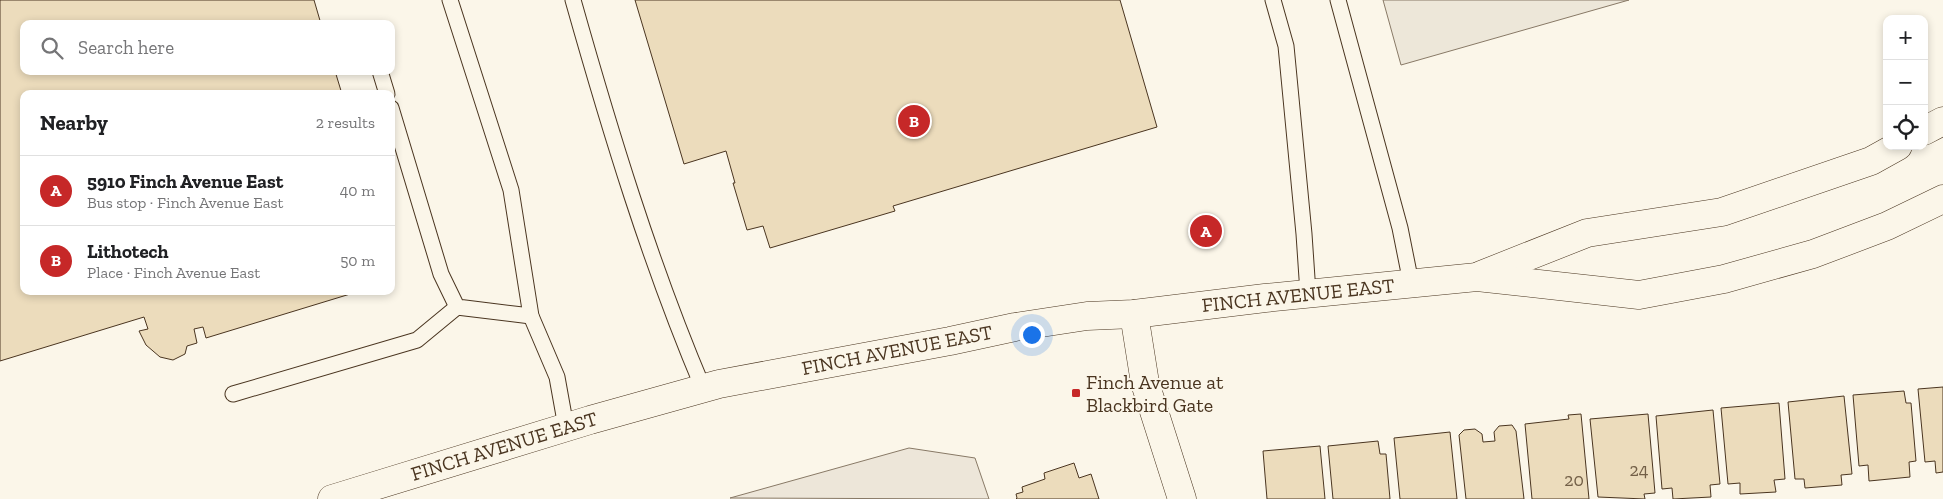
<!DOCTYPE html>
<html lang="en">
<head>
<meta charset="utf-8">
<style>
	:root { --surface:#fff; --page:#f6f6f6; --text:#202124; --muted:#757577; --line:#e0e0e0; --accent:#c62828 }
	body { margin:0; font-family:"Zilla Slab",serif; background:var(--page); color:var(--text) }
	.controls { position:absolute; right:15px; top:15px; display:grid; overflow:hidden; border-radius:10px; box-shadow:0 2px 8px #0003 }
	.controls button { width:45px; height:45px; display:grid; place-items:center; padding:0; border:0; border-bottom:1px solid var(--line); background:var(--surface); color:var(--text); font:25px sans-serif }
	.you { position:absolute; left:1031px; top:334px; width:18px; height:18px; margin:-12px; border:4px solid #fff; border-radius:50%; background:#1a73e8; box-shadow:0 0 0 8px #1a73e833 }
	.badge { display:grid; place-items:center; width:32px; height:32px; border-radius:50%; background:var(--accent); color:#fff; font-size:16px; font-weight:700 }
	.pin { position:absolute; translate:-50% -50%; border:2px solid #fff; box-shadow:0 1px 5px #0006 }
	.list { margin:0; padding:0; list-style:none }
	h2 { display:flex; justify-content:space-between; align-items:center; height:65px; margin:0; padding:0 20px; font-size:21px }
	h2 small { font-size:16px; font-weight:400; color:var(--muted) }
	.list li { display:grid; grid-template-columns:32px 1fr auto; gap:15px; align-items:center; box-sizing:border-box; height:70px; padding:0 20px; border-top:1px solid var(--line) }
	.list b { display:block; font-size:19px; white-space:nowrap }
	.list p { margin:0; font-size:16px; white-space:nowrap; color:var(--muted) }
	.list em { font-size:16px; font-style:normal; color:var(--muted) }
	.icon { flex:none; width:28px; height:28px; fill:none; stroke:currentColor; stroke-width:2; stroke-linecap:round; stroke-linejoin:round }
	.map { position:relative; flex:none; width:1943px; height:499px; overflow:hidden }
	.search { position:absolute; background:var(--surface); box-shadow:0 2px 8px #0003; left:20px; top:20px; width:375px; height:55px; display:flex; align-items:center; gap:12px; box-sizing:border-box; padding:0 18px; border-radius:10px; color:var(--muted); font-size:19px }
	.panel { position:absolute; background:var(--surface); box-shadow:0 2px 8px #0003; left:20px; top:90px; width:375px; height:205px; border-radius:10px }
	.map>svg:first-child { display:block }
	.green { fill:#ede6d9; stroke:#887966 }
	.parking { fill:#ede7d9; stroke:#887966 }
	.building { fill:#ecdcbc; stroke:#4a3520 }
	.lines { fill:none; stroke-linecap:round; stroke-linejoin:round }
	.lane-casing { stroke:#4a3520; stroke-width:17 }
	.street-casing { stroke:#4a3520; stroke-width:29 }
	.secondary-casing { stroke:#4a3520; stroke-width:29 }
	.lane { stroke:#fbf6e9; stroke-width:15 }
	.street { stroke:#fbf6e9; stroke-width:28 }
	.secondary { stroke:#fbf6e9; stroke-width:28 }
	.poi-dot { fill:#c62828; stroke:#fbf6e9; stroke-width:2 }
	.labels { text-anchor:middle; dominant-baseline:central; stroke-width:4; stroke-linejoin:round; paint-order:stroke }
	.number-label { font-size:18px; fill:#725f47 }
	.street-label { font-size:20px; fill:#4a3520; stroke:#fbf6e9 }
	.poi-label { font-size:20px; fill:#4a3520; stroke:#fbf6e9; text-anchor:start }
</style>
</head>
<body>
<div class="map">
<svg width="1943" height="499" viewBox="0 0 1943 499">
	<rect width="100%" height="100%" fill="#fbf6e9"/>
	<polygon class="green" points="909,448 975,458 989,499 730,498"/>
	<polygon class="parking" points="1383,0 1629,0 1401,65"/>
	<g class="building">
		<polygon points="0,0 314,0 321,24 24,24 24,71 335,71 342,94 24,94 24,291 360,291 206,338 203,327 194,329 197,343 187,346 185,354 173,360 160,357 146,345 139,331 148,329 144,317 0,361"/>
		<polygon points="635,0 1120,0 1157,127 893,206 895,211 770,248 763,226 747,230 733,183 735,183 726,151 684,164"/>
		<polygon points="1943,387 1943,472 1936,473 1935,461 1925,462 1918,389"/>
		<polygon points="1904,391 1906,403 1911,403 1916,461 1909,462 1910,477 1869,481 1868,465 1859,466 1853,395"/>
		<polygon points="1844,396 1852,474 1841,475 1842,485 1805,488 1804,479 1795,479 1788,402"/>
		<polygon points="1779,403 1785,479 1774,480 1776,492 1740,494 1740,483 1728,484 1721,408"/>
		<polygon points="1713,410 1720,484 1710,485 1711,497 1673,499 1672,488 1662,489 1656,416"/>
		<polygon points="1581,414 1589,499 1532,499 1525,424 1569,419 1568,415"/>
		<polygon points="1648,414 1655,493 1644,494 1645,499 1598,497 1590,419"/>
		<polygon points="1512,425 1516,431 1524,499 1466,499 1459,435 1464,430 1475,429 1482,434 1483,442 1495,441 1494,432 1499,426"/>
		<polygon points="1450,432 1457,499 1400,499 1394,438"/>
		<polygon points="1378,441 1380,454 1386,454 1390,499 1333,499 1328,446"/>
		<polygon points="1320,446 1325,499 1267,499 1263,451"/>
		<polygon points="1074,463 1079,478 1091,474 1099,499 1016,499 1017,498 1016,494 1023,492 1022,487 1045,479 1044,473"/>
	</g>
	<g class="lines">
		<defs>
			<g id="lane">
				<polyline points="450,0 511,190 531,316 557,377 566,427"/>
				<path d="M 573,0 C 610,131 650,263 703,388"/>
				<polyline points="1273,0 1286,46 1304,234 1308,293"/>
				<polyline points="1338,0 1400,228 1411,283"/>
				<polyline points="380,71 387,94"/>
				<polyline points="391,108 441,274 457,307 531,316"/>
				<polyline points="233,394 417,340 457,307"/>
			</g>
			<polyline id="street" points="1134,314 1145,383 1182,499"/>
			<g id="secondary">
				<polyline points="1924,131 1943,121"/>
				<polyline points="1481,275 1587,233 1722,212 1871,161 1898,146"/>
				<polyline points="332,499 590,420 719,384 950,341 1015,327 1087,316 1134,314 1265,298 1477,277 1639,295 1724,279 1813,254 1887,226 1943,199"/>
			</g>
		</defs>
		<use href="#lane" class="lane-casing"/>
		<use href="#street" class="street-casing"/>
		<use href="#secondary" class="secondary-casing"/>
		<use href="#lane" class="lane"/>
		<use href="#street" class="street"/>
		<use href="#secondary" class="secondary"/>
	</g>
	<rect class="poi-dot" x="1071" y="388" width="10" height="10" rx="2.5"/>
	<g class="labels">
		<g class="number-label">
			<text x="1639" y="470">24</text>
			<text x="1574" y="480">20</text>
		</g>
		<g class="street-label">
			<text transform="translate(1298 295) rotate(-6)">FINCH AVENUE EAST</text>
			<text transform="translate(897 350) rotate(-11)">FINCH AVENUE EAST</text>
			<text transform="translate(504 446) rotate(-17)">FINCH AVENUE EAST</text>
		</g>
		<g class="poi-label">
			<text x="1086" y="382">Finch Avenue at<tspan x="1086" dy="23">Blackbird Gate</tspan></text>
		</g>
	</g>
</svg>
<div class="controls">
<button>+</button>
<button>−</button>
<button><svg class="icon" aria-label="locate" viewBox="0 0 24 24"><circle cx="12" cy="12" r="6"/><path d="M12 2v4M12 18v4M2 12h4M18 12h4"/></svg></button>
</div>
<div class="you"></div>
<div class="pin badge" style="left:1206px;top:231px">A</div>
<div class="pin badge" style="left:914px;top:121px">B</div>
<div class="search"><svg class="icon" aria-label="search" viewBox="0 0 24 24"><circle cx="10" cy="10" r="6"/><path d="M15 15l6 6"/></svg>Search here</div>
<section class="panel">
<h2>Nearby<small>2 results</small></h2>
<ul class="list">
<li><span class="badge">A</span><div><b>5910 Finch Avenue East</b><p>Bus stop · Finch Avenue East</p></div><em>40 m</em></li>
<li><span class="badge">B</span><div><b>Lithotech</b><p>Place · Finch Avenue East</p></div><em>50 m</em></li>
</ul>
</section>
</div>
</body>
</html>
